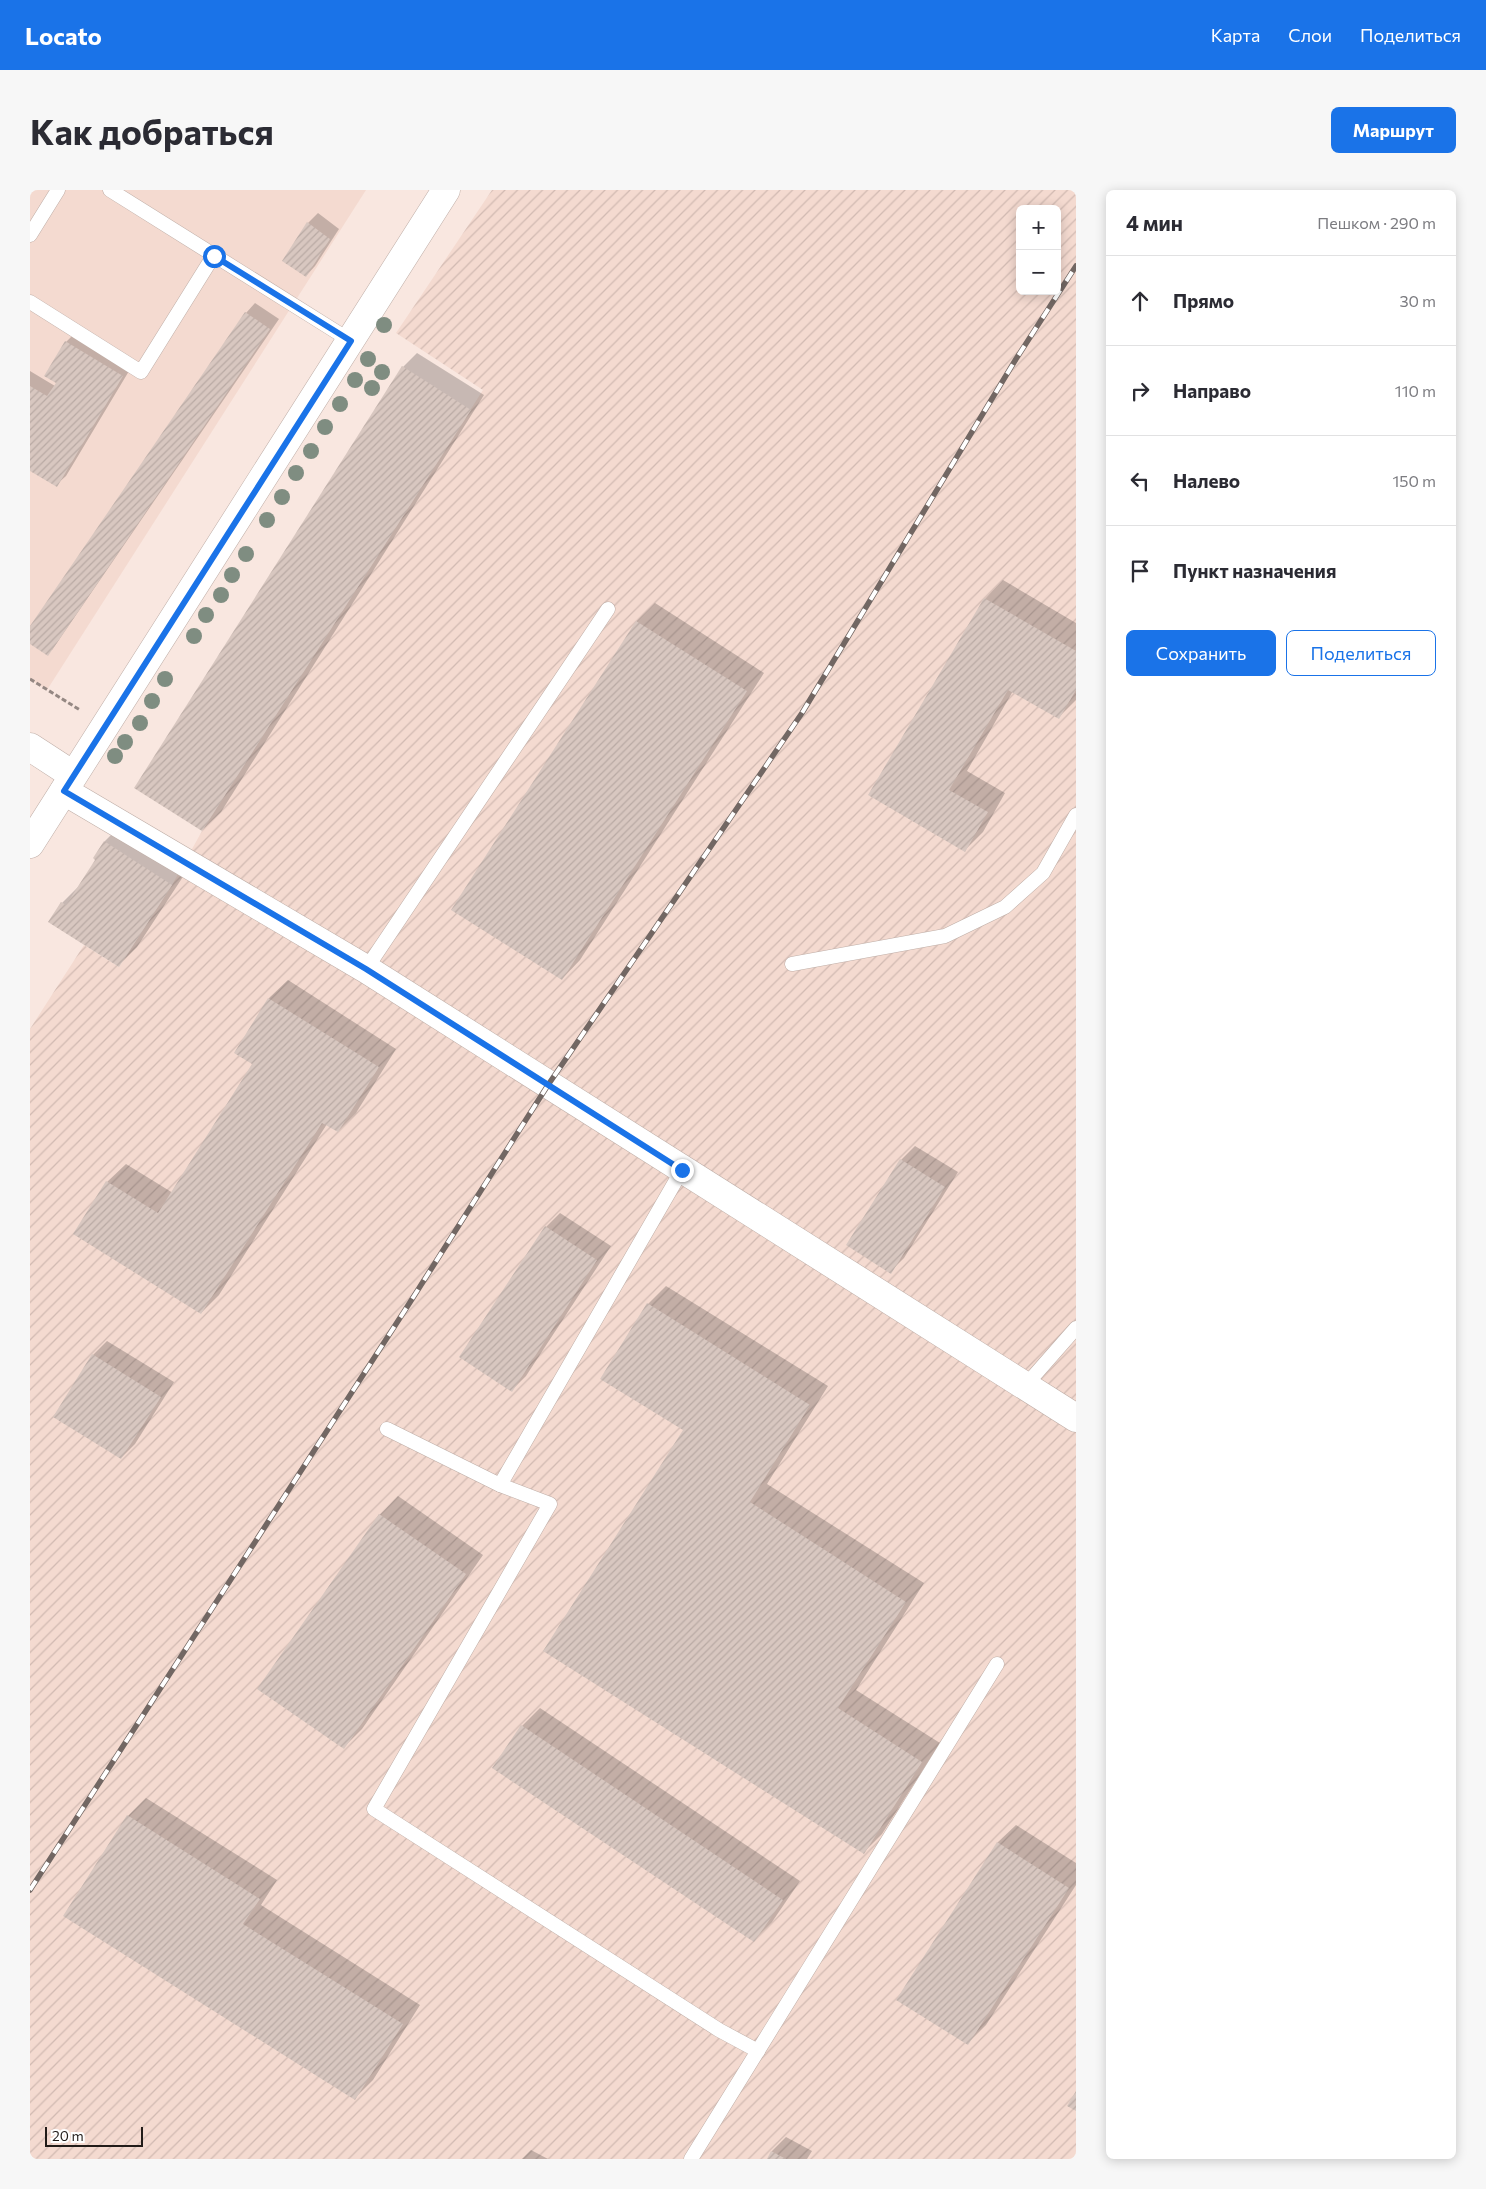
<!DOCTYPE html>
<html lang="ru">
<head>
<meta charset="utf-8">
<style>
	:root { --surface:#fff; --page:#f7f7f7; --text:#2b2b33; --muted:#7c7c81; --line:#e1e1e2; --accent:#1a73e8 }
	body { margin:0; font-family:Commissioner,sans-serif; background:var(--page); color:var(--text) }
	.controls { position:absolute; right:15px; top:15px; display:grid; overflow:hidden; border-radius:8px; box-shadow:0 2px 12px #0003 }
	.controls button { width:45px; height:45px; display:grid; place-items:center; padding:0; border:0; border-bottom:1px solid var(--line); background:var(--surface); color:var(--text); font:25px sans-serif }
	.scale { position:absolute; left:15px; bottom:12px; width:98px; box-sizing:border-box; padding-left:5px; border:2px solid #221c19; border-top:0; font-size:14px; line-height:18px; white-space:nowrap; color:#221c19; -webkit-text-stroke:4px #fff; paint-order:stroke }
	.stop { position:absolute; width:15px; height:15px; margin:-11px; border:4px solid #1a73e8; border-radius:50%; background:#fff }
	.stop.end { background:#1a73e8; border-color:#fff; box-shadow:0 1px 5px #0008 }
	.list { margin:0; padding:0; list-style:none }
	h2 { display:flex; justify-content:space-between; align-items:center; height:65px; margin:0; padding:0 20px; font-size:21px }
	h2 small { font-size:16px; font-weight:400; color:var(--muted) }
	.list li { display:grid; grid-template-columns:32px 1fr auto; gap:15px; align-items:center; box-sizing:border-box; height:90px; padding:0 20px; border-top:1px solid var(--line) }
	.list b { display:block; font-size:19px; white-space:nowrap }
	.list em { font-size:16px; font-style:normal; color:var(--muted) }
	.actions { display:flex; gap:10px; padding:15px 20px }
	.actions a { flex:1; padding:11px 0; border:1px solid var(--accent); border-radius:8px; text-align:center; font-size:18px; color:var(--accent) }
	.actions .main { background:var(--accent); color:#fff }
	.icon { flex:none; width:28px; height:28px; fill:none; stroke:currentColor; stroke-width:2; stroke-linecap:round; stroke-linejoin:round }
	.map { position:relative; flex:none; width:1046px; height:1969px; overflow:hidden; border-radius:8px }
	header { display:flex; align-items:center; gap:30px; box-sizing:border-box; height:70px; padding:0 25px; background:var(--accent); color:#fff }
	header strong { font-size:24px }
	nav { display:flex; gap:28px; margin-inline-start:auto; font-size:18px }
	.intro { display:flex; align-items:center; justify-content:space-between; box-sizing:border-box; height:120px; padding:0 30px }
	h1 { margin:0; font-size:35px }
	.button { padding:12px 22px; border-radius:8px; background:var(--accent); color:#fff; font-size:18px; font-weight:700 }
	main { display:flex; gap:30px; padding:0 30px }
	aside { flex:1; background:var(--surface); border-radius:8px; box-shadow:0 2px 12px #0003 }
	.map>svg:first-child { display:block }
	.built { fill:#f4dad0 }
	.industrial { fill:url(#industrial-furrows); fill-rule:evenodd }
	.shadow { fill:#0003 }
	.building { fill:url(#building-hatch) }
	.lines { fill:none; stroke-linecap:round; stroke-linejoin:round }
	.service-casing { stroke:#bfaea7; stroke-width:15 }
	.minor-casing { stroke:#bfaea7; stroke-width:29 }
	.tertiary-casing { stroke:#bfaea7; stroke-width:29 }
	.path { stroke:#958883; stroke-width:3; stroke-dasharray:5 2.5; stroke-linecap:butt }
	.service { stroke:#fff; stroke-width:14 }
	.minor { stroke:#fff; stroke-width:28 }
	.tertiary { stroke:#fff; stroke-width:28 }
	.rail-casing { stroke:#726763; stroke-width:5.5 }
	.rail { stroke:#fff; stroke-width:4; stroke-dasharray:11; stroke-linecap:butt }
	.tree { fill:#7f8d81 }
	.route { stroke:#1a73e8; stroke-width:6 }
</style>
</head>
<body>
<header>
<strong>Locato</strong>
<nav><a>Карта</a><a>Слои</a><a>Поделиться</a></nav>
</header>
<div class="intro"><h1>Как добраться</h1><a class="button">Маршрут</a></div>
<main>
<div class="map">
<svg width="1046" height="1969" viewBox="0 0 1046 1969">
	<defs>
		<pattern id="industrial-furrows" width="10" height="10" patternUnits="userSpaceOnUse" patternTransform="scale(1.25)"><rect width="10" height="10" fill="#f4dad0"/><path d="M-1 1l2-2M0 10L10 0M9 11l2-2" fill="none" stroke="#d1bab2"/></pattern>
		<pattern id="building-hatch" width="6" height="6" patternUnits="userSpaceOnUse" patternTransform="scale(1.25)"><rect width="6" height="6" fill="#d8c7c0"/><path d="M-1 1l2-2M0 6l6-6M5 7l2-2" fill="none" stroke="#b9aaa4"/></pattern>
	</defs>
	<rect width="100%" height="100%" fill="#f9e7e0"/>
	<polygon class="built" points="0,0 336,0 17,500 0,489"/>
	<path class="industrial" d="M 462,0 L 1046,0 L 1046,1969 L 0,1969 L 0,839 L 54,755 L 89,777 L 142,695 L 172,641 L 453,200 L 366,143 ZM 990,19 L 1027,19 L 1027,101 L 990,101 Z"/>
	<g class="shadow">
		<polygon points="288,23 309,39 285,76 276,86 254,71 278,33"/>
		<polygon points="225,113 249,129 22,460 0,452 0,439 216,123"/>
		<polygon points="46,142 102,176 36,286 26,295 0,280 0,181 25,196 27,192 16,186 36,152"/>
		<polygon points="387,163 454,205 191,622 172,640 373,177"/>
		<polygon points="973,390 1046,433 1046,510 1029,527 983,501 937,581 975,603 953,642 935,660 840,605 955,409"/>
		<polygon points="625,413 734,483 550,770 532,789 423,719 607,431"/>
		<polygon points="93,633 160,676 107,757 88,776 32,713 50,695 67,669 64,668 75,651"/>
		<polygon points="258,790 366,859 326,923 308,941 297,934 189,1105 171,1123 77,992 96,974 143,1003 224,874 206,862 239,808"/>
		<polygon points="885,956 928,982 874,1068 860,1082 871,970"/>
		<polygon points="530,1023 581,1056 496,1186 482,1200 516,1037"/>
		<polygon points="636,1096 798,1196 737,1294 894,1393 826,1500 910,1553 852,1644 834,1662 654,1240 618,1114"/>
		<polygon points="77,1151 144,1192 105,1254 91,1268 63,1165"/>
		<polygon points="368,1306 453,1365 332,1539 314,1557 350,1325"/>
		<polygon points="510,1518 770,1691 742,1732 724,1750 492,1536"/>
		<polygon points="116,1608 247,1690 231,1715 390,1815 343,1890 325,1908 98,1626"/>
		<polygon points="986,1635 1046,1673 1046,1695 956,1835 937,1854 967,1653"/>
		<polygon points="756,1947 782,1961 777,1969 738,1969 742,1961"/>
		<polygon points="501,1960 518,1969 492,1969"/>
	</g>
	<g class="building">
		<polygon points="277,32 300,49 276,87 252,71"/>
		<polygon points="215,122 240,139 18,466 0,454 0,436"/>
		<polygon points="35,151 93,186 27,297 0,281 0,196 17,206 26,193 14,186"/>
		<polygon points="372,176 441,220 172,641 104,598"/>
		<polygon points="954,408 1046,461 1046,500 1029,529 978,500 919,600 958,622 935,662 838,605"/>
		<polygon points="606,431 717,501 532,790 421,720"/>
		<polygon points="74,651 142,695 89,777 18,732 31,712 36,715 65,670 63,668"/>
		<polygon points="238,808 349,877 308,942 292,933 171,1124 43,1044 76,991 128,1023 222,874 204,863"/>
		<polygon points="870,969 915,997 861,1084 816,1055"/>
		<polygon points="515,1036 567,1070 482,1202 429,1167"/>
		<polygon points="617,1113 780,1215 720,1312 876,1412 808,1518 892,1572 834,1664 513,1461 653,1240 570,1189"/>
		<polygon points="62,1164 131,1207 91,1269 23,1227"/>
		<polygon points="349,1324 436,1384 314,1559 227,1499"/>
		<polygon points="491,1535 753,1710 724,1752 462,1578"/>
		<polygon points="97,1625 230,1709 213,1734 373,1834 325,1910 33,1726"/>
		<polygon points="967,1652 1039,1698 938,1855 866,1810"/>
		<polygon points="1046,1901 1046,1921 1037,1916"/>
		<polygon points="741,1961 756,1969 737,1969"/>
	</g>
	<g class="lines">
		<defs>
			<g id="service">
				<polyline points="80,0 321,151"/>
				<polyline points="0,45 28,0"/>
				<polyline points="0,112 111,182 184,65"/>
				<polyline points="762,774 915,746 975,717 1013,683 1046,625"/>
				<polyline points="336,779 578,419"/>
				<polyline points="995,1196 1046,1138"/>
				<polyline points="357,1239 470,1295 652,980"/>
				<polyline points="470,1295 520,1314 344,1619 689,1840 728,1861"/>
				<polyline points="661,1969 967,1474"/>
			</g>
			<g id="minor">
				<polyline points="0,557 43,585"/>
				<polyline points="34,601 336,779 1046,1228"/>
			</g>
			<polyline id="tertiary" points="0,654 416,0"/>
		</defs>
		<use href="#service" class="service-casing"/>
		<use href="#minor" class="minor-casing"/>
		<use href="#tertiary" class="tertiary-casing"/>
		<polyline class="path" points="0,489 50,520"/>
		<use href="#service" class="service"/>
		<use href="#minor" class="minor"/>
		<use href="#tertiary" class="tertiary"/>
		<defs>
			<polyline id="rail" points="0,1700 377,1117 518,895 772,523 986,169 1046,76"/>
		</defs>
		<use href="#rail" class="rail-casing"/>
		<use href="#rail" class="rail"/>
	</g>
	<g class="tree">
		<circle cx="354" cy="135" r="8"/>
		<circle cx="338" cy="169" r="8"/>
		<circle cx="352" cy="182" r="8"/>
		<circle cx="325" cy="190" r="8"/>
		<circle cx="342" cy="198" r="8"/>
		<circle cx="310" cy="214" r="8"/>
		<circle cx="295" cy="237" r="8"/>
		<circle cx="281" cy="261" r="8"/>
		<circle cx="266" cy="283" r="8"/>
		<circle cx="252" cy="307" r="8"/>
		<circle cx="237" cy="330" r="8"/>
		<circle cx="216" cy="364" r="8"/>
		<circle cx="202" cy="385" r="8"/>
		<circle cx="191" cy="405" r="8"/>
		<circle cx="176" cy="425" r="8"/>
		<circle cx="164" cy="446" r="8"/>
		<circle cx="135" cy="489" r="8"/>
		<circle cx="122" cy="511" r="8"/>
		<circle cx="110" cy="533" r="8"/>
		<circle cx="95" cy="552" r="8"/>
		<circle cx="85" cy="566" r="8"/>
	</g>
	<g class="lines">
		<polyline class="route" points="184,66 321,151 34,601 336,779 652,980"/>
	</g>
</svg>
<div class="controls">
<button>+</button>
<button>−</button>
</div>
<div class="scale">20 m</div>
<div class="stop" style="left:184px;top:66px"></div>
<div class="stop end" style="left:652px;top:980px"></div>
</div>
<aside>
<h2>4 мин<small>Пешком · 290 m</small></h2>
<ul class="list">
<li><svg class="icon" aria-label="ahead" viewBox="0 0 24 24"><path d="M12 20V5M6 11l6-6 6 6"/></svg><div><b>Прямо</b></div><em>30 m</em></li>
<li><svg class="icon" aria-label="right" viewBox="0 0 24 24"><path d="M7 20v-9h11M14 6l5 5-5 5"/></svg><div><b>Направо</b></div><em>110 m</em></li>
<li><svg class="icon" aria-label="left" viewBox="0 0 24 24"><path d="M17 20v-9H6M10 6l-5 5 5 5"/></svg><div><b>Налево</b></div><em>150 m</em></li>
<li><svg class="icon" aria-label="arrive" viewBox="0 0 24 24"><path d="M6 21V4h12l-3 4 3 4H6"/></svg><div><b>Пункт назначения</b></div></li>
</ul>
<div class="actions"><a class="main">Сохранить</a><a>Поделиться</a></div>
</aside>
</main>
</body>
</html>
